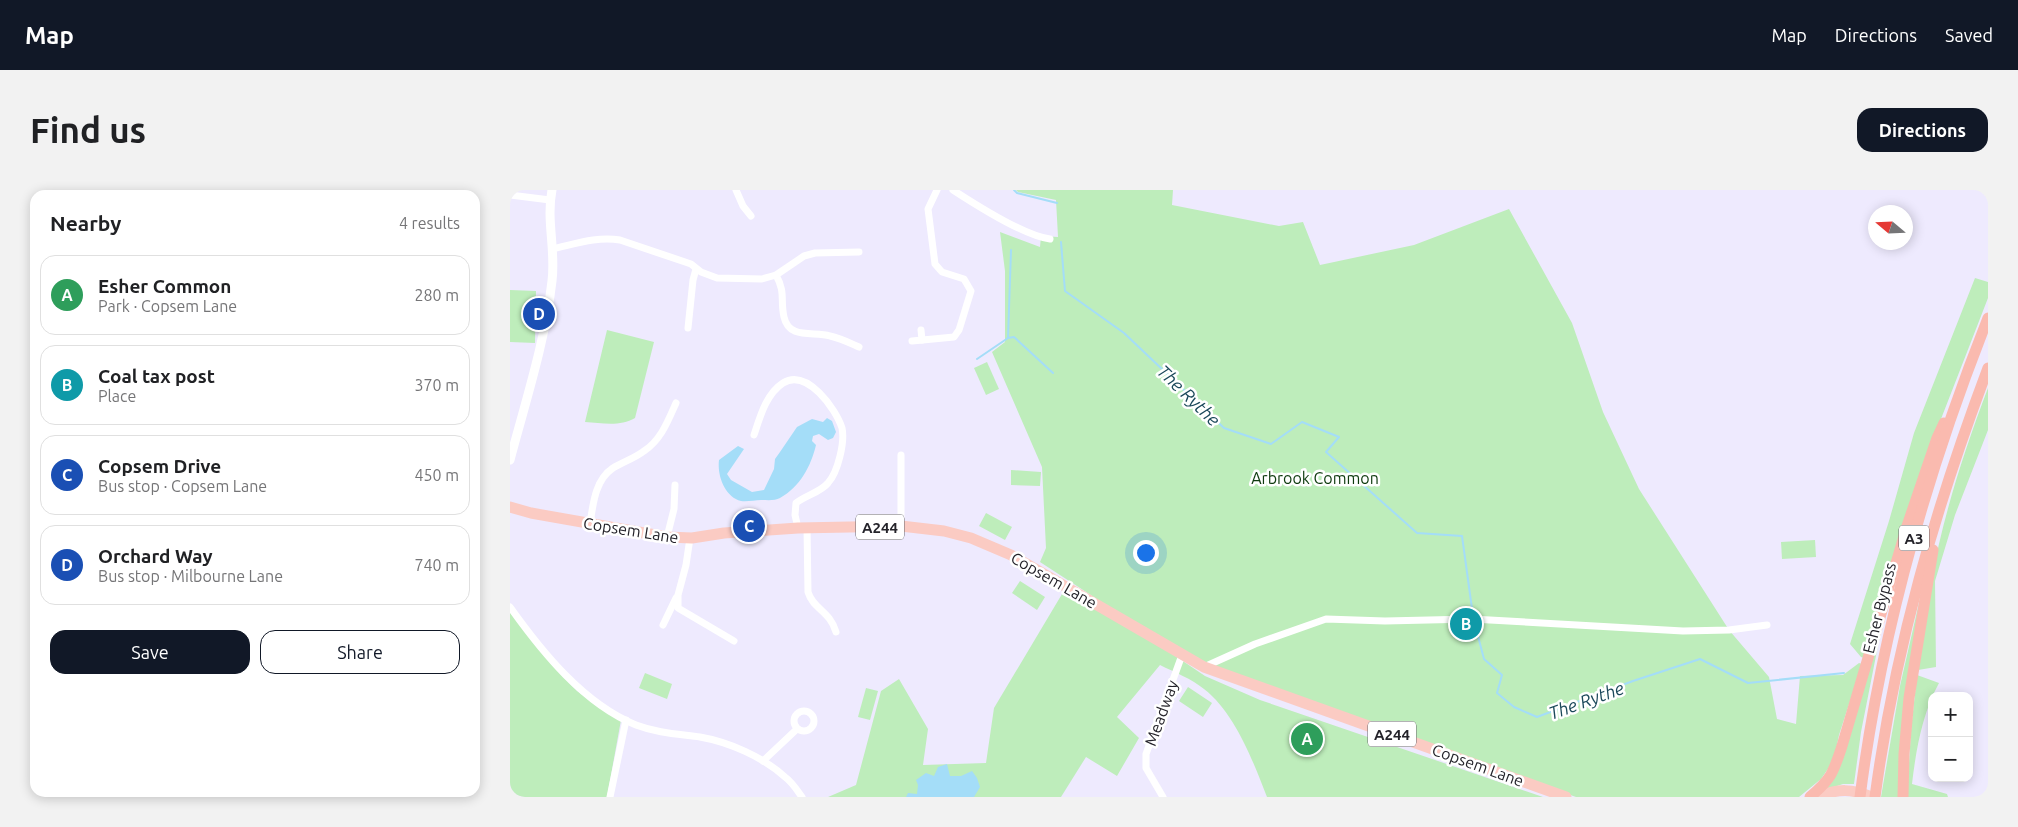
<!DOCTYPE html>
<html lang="en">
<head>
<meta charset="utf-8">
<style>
	:root { --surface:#fff; --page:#f2f2f2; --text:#202124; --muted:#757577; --line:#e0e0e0; --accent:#111827 }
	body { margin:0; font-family:Ubuntu,sans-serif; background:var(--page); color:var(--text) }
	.controls { position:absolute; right:15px; bottom:15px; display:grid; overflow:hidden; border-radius:10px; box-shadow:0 2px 12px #0003 }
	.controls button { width:45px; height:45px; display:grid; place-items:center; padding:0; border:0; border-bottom:1px solid var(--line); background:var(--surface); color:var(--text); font:25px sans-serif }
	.compass { position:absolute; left:1358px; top:15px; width:45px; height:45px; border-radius:50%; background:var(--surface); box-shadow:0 2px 12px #0003; rotate:289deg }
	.you { position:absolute; left:635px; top:362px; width:18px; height:18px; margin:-12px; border:4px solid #fff; border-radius:50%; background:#1a73e8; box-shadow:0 0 0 8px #1a73e833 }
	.badge { display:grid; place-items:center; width:32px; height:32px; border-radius:50%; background:var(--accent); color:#fff; font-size:16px; font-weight:700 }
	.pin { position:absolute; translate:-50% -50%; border:2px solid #fff; box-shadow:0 1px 5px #0006 }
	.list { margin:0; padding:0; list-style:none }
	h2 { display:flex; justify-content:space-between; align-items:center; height:65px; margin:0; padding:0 20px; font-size:21px }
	h2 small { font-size:16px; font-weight:400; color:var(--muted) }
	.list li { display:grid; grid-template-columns:32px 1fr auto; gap:15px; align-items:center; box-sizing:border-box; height:80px; margin:0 10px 10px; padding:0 10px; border:1px solid var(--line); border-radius:15px }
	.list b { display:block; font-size:19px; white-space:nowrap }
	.list p { margin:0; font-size:16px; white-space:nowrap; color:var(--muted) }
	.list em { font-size:16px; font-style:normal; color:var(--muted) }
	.actions { display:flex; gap:10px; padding:15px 20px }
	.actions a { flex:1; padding:11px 0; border:1px solid var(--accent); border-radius:15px; text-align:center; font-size:18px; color:var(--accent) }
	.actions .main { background:var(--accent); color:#fff }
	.map { position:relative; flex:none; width:1478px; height:607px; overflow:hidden; border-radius:15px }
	header { display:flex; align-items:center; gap:30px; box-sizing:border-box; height:70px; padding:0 25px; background:var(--accent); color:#fff }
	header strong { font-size:24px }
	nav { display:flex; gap:28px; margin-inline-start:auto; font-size:18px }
	.intro { display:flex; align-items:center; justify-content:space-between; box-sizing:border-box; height:120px; padding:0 30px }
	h1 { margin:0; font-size:35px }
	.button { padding:12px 22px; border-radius:15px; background:var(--accent); color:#fff; font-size:18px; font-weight:700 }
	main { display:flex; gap:30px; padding:0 30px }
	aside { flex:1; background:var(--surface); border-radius:15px; box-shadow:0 2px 12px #0003 }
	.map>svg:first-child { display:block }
	.green { fill:#beedbb }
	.water { fill:#a4ddf8 }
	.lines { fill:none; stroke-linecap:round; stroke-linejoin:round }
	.stream { stroke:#a4ddf8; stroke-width:2 }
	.minor { stroke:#fff; stroke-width:7 }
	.tertiary { stroke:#fff; stroke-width:9 }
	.primary { stroke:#fbcbc3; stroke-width:11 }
	.trunk { stroke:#fabaaf; stroke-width:11 }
	.labels { text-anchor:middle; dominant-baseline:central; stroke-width:5; stroke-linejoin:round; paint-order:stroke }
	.shield { fill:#fff; stroke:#66656a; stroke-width:1 }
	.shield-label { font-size:15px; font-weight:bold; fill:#24232a }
	.park-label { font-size:16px; fill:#0e3b0e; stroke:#fff }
	.street-label { font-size:16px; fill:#24232a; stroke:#fff }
	.water-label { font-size:18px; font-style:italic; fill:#1b485a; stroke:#fff }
</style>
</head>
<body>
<header>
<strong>Map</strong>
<nav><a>Map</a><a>Directions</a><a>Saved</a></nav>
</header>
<div class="intro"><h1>Find us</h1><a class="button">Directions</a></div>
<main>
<aside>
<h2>Nearby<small>4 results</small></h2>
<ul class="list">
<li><span class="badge" style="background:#2e9e5b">A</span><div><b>Esher Common</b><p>Park · Copsem Lane</p></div><em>280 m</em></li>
<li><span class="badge" style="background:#0f9aa8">B</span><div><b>Coal tax post</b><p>Place</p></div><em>370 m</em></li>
<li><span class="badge" style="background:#1a4fb4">C</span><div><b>Copsem Drive</b><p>Bus stop · Copsem Lane</p></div><em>450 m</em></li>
<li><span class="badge" style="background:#1a4fb4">D</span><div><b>Orchard Way</b><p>Bus stop · Milbourne Lane</p></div><em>740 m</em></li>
</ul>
<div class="actions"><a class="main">Save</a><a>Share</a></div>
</aside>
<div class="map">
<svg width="1478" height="607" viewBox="0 0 1478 607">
	<rect width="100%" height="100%" fill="#eeeafe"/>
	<g class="green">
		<polygon points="506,0 663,0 662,15 769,36 793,32 810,75 904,55 999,19 1062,133 1093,222 1129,299 1219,440 1259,487 1267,529 1286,534 1290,486 1333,485 1349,473 1352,474 1329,545 1324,570 1311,589 1289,607 1066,607 720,484 653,452 530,372 536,358 532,277 482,162 495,152 495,81 490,42 530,57 531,46 548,47 546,10 508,2"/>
		<polygon points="1465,88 1478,92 1478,108 1424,247 1354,468 1351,467 1340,454 1379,331 1404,243"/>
		<polygon points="0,100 26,101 25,153 0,152"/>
		<path d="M 97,140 L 144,152 L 125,228 C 110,237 92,233 75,232 Z"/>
		<polygon points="477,172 489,199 476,205 464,178"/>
		<path d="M 1478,198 L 1478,240 L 1445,325 L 1425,391 L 1426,477 L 1408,480 C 1412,451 1415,422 1421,393 C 1433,326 1454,261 1478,198 Z"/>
		<polygon points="501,280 531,282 530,296 501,295"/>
		<polygon points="476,323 502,337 495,350 469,336"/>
		<polygon points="1305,350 1306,367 1272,369 1271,352"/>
		<polygon points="510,391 535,407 527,420 502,403"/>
		<path d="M 555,399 L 658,461 L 695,486 L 750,510 L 1033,607 L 757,607 C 743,571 725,523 694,499 C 682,489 664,482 650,475 L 607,527 L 629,548 L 607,586 L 576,567 L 551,607 L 318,607 L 346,595 L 371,501 L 389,489 L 418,539 L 413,575 L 476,573 L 484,518 Z"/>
		<polygon points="1411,404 1390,607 1371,607 1390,496"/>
		<polygon points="0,422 44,477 67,501 111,530 97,607 0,607"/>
		<polygon points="1374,425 1351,542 1344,594 1333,594 1315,600"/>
		<polygon points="135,483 162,494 157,509 129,498"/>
		<path d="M 1407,485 L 1429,493 C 1412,524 1406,560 1402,594 L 1437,604 L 1438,607 L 1397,607 L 1401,540 Z"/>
		<polygon points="678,497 702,513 693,527 669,511"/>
		<polygon points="356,498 368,501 360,530 348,527"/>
	</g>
	<g class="water">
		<path d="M 317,228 L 322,231 L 326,242 L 323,248 L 318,250 L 309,244 L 303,246 L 302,251 L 306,255 C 301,276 290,297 270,308 C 265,311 257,310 251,310 C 245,310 237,312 231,311 C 215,307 207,286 209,270 L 228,256 L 234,259 L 217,284 L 221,290 L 242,302 L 254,300 L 264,279 L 265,269 L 270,262 L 287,237 L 302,229 L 313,232 Z"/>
		<polygon points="437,574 440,586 451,586 462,581 467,588 470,597 464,607 396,607 398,603 407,604 408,595 406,590 416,583 424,586 428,577"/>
	</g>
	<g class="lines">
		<g class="stream">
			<polyline points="504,0 507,3 547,13"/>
			<polyline points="551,52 555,101 614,143 714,238 761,254 792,232 829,247 816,262 907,343 952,346 963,426"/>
			<polyline points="498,148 501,60"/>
			<polyline points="467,169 498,148 504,147 543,183"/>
			<polyline points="964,431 974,469 992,485 987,503 1004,517 1027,527 1123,491 1190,469 1238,493 1334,483"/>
		</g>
		<g class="minor">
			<polyline points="226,0 233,16 241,26"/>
			<path d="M 443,0 C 466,15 514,46 540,49"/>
			<polyline points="0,5 40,10"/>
			<path d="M 42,59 C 65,54 87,46 110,50 L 181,74 L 191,82 L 207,88 L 252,89 L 266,85"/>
			<polyline points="178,138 183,90 186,79"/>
			<polyline points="411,140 412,150"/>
			<polyline points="402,151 444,147 449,140 461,101 454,89 432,82 425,74 418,19 427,0"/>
			<path d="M 349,157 C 340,153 330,148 320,146 C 304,141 279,150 274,127 C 270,110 276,103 266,85 L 294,66 L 305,63 L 349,62"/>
			<path d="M 244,245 C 250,227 256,204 273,193 C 297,178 326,219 332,238 C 335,252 328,282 318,293 C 311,302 296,305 286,313 L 285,325 L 288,338"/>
			<path d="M 80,334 C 83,314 85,290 103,278 C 113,272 125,268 134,261 C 151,250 158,231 166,213"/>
			<polyline points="391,336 391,265"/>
			<path d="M 297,338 L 298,402 C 303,419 320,421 326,442"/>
			<polyline points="157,347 164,319 165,295"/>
			<polyline points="180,348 176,375 168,405 168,418 224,451"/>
			<path d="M 0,417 C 32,462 74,514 126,535 C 147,543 168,544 190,547 C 219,552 253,567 275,587 C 282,592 287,600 292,607"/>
			<polyline points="153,435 166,408"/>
			<polyline points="694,477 745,454 816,429 875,431 962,429 1173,441 1219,440 1257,435"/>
			<circle cx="294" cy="531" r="10"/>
			<polyline points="253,571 287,539"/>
			<polyline points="100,607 116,530"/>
			<polyline points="653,607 636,578 636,564 672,465"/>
		</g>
		<path class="tertiary" d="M 0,270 C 16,210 35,152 42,91 C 46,60 36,31 42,0"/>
		<g class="primary">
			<polyline points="0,317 21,323 157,347 182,348 214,343 288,338 391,336 434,341 461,348 501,365 694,477 1056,607"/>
			<path d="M 1309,607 C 1327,598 1343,599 1362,607"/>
		</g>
		<g class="trunk">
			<path d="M 1300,607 C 1322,588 1323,583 1332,556 L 1397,336 L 1427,248 L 1434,233"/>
			<path d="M 1350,607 C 1371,443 1417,282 1478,128"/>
			<path d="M 1365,607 C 1385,457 1425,319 1478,178"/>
			<polyline points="1393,607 1394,564 1399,508 1423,360"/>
		</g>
	</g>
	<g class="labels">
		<g class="shield">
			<rect x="346" y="324.5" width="48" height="25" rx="4"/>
			<rect x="1389" y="335.5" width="30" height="25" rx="4"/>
			<rect x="858" y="531.5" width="48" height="25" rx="4"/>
		</g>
		<g class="shield-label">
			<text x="370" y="337">A244</text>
			<text x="1404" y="348">A3</text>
			<text x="882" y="544">A244</text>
		</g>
		<g class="park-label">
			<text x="805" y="288">Arbrook Common</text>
		</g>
		<g class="street-label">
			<text transform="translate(121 340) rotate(9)">Copsem Lane</text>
			<text transform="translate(544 390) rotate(30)">Copsem Lane</text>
			<text transform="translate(1369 418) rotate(-76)">Esher Bypass</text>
			<text transform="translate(651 523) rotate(-70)">Meadway</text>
			<text transform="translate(968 575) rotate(20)">Copsem Lane</text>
		</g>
		<g class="water-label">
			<text transform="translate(679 205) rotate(44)">The Rythe</text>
			<text transform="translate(1076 510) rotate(-20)">The Rythe</text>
		</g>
	</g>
</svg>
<div class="controls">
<button>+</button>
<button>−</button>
</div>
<svg class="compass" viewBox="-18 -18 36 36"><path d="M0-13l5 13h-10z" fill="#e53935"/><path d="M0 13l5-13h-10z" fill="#757577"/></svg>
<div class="you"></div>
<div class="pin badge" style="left:797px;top:549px;background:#2e9e5b">A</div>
<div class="pin badge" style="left:956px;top:434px;background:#0f9aa8">B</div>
<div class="pin badge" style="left:239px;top:336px;background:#1a4fb4">C</div>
<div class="pin badge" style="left:29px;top:124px;background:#1a4fb4">D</div>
</div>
</main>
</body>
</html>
